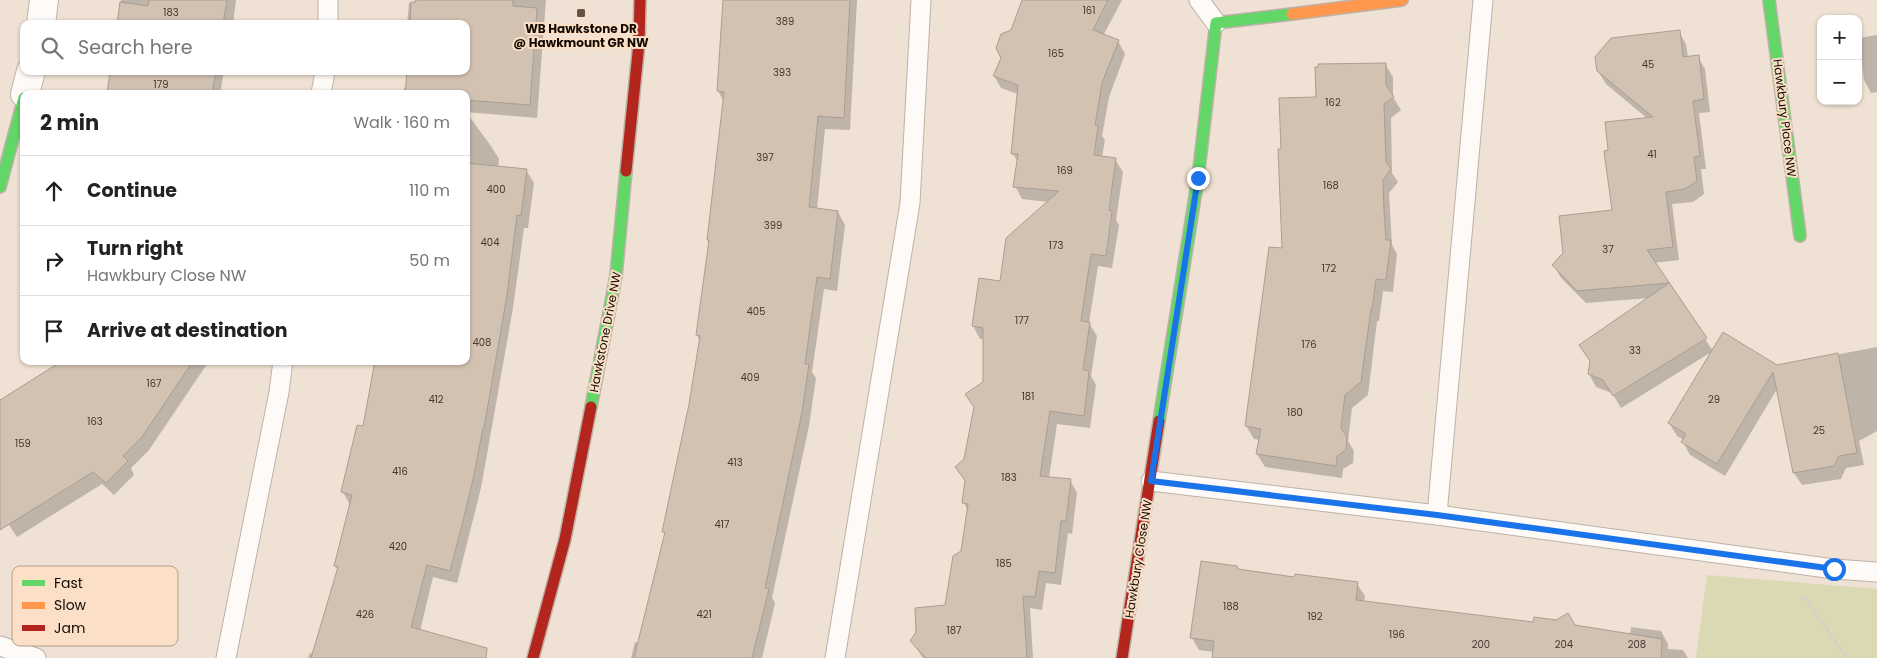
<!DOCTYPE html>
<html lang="en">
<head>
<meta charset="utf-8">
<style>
	:root { --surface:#fff; --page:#f6f6f6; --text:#222; --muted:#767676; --line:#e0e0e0 }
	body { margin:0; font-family:Poppins,sans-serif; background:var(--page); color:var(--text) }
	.controls { position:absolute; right:15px; top:15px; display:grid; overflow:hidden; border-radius:10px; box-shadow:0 1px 4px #0004 }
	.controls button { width:45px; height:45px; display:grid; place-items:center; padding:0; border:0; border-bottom:1px solid var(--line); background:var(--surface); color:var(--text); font:25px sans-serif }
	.stop { position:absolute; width:15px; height:15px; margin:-11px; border:4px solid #1a73e8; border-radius:50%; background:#fff }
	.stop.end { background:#1a73e8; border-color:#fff; box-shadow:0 1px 5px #0008 }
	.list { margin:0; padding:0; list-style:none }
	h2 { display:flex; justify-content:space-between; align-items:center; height:65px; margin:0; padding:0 20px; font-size:21px }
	h2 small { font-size:16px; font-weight:400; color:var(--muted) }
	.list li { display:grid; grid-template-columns:32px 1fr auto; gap:15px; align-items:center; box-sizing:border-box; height:70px; padding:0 20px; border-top:1px solid var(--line) }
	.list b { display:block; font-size:19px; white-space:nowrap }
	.list p { margin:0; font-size:16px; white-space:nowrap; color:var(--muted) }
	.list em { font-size:16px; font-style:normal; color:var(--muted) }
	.icon { flex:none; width:28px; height:28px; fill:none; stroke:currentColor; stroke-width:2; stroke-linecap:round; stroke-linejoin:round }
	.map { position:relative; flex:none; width:1877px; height:658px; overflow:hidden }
	.search { position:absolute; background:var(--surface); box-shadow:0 1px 4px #0004; left:20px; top:20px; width:450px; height:55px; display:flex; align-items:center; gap:12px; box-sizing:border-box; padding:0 18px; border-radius:10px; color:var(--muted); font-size:19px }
	.panel { position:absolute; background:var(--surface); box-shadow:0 1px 4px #0004; left:20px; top:90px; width:450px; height:275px; border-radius:10px }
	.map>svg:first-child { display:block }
	.green { fill:#dbd9b4 }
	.shadow { fill:#0003 }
	.building { fill:#d2c2b2; stroke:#a99e94 }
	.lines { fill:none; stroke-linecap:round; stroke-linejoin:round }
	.lane-casing { stroke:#bdb2a7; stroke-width:21 }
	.street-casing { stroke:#bdb2a7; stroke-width:30 }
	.fast-casing { stroke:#bdb2a7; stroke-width:14 }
	.slow-casing { stroke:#bdb2a7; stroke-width:14 }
	.jam-casing { stroke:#bdb2a7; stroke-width:14 }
	.path { stroke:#d3cfcb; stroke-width:3; stroke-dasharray:5 2.5; stroke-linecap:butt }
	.lane { stroke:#fdfaf8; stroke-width:19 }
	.street { stroke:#fdfaf8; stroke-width:28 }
	.fast { stroke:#63d668; stroke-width:11 }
	.slow { stroke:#ff974d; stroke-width:11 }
	.jam { stroke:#b3261e; stroke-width:11 }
	.route { stroke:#1a73e8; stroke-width:6 }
	.poi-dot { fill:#5f554c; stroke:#fbe0c7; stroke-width:2 }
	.labels { text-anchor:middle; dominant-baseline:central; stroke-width:4; stroke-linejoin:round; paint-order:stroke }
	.number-label { font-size:10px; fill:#42382f }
	.poi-label { font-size:12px; font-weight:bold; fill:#120a03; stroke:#fbe0c7 }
	.street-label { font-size:12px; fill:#120a03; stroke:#fbe0c7 }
	.key { fill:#fbe0c7; stroke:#b5a08c; stroke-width:1 }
	.key-label { font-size:14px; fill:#120a03 }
</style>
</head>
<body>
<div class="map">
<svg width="1877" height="658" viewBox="0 0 1877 658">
	<rect width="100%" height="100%" fill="#efe1d3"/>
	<polygon class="green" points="1707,575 1877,589 1877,658 1696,658"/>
	<g class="shadow">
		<polygon points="121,0 236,0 233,24 117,24"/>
		<polygon points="415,0 546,0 537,118 466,112 491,146 499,159 498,167 526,170 534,183 528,228 524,228 513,308 481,488 457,583 433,577 420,631 438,658 308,658 310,653 314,654 338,570 335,566 350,505 343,492 364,427 466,361 466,94 404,94 404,89 407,84 466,71 466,24 407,24 409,3 414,3"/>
		<polygon points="724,0 857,0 850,130 825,129 817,209 838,212 845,225 837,291 824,289 812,372 816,378 809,426 772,598 775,603 762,658 631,658 635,642 639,643 665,534 664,531 690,404 700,341 697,335 710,243 708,239 724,102 718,91"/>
		<polygon points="1024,0 1122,0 1103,36 1118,41 1125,54 1109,97 1102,136 1105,140 1102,157 1115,159 1123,172 1116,220 1119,225 1112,268 1098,266 1089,323 1097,336 1091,376 1096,385 1090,428 1057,424 1049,478 1070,480 1077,493 1072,534 1068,533 1061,585 1046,583 1042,610 1030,608 1033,658 923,658 912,642 946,606 962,551 968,511 964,503 966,483 956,467 965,460 984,382 984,339 980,339 973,326 1001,282 1049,202 1022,199 1015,186 1018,162 1013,154 1018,94 1001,88 994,76"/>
		<polygon points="1679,32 1686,44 1688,58 1698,57 1705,69 1710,112 1699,113 1706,169 1701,169 1704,194 1693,202 1672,204 1679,260 1654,263 1713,351 1777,366 1877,347 1877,431 1859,441 1864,465 1846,468 1841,479 1802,485 1794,473 1777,389 1725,476 1690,455 1683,442 1684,440 1677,436 1669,423 1713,351 1621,408 1612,393 1596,387 1589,374 1591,362 1580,345 1649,298 1586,303 1561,278 1554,265 1613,211 1610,151 1648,119 1606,84 1598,71"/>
		<polygon points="1877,35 1877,92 1871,93 1864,80 1859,38"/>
		<polygon points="1385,64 1393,77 1393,97 1401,110 1391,118 1392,173 1398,182 1389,193 1392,245 1397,254 1393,292 1383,291 1379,321 1377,321 1368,395 1352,408 1348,441 1354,451 1353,463 1343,469 1342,478 1265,467 1257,454 1260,440 1254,439 1246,426 1283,250 1283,150 1317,98 1320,68"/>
		<polygon points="111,71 224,71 220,94 108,94"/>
		<polygon points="58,361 205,361 207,364 149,450 131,468 134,475 114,495 102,484 17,537 3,516 0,515 0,401 25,412"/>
		<polygon points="1239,570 1295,578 1357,584 1365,596 1364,603 1534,624 1575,626 1630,636 1631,627 1661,631 1668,644 1668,649 1683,650 1688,658 1213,658 1214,652 1199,650 1192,638"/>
	</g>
	<g class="building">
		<polygon points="149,0 227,0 223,24 117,24 120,2 148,6"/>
		<polygon points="416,0 513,0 513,6 537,8 530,105 466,100 466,94 405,94 407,71 466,71 466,24 410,24 411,2 416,2"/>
		<polygon points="723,0 850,0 844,118 818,116 809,207 838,211 830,279 817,277 805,364 809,364 802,412 765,588 769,589 752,658 634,658 665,532 662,532 689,404 700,336 696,335 709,240 707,240 724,92 717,91"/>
		<polygon points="1022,0 1108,0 1093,30 1119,40 1102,83 1095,125 1098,126 1094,155 1116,158 1109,210 1112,211 1106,256 1091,254 1081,321 1090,322 1083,370 1089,371 1084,416 1050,411 1040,476 1071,479 1066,521 1061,521 1055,573 1039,571 1035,597 1023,596 1027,658 926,658 910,641 916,632 915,608 945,605 953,556 961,551 968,504 962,503 965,480 955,467 964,459 974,407 965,394 983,382 983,328 972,326 979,278 1000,281 1006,238 1059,191 1013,187 1018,154 1011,154 1018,85 993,76 1001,58 996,48 1001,34 1011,30"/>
		<polygon points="1680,30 1683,57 1699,55 1704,99 1693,101 1700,156 1694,157 1697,181 1685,189 1666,192 1673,247 1647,250 1707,338 1613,396 1603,380 1588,374 1590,361 1579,345 1669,283 1577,291 1552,265 1563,253 1559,216 1612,210 1604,151 1608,150 1605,122 1653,117 1597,71 1595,57 1611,38"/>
		<polygon points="1386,63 1386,85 1394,97 1384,104 1386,162 1391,169 1383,180 1384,211 1386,240 1391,240 1386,280 1376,279 1372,309 1371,309 1361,382 1345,395 1341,428 1347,437 1346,450 1337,456 1336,466 1256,454 1261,429 1245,426 1269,247 1282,248 1278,149 1281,149 1279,98 1316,97 1315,67 1318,67 1318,64"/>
		<polygon points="110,71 216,71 212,94 107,94"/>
		<polygon points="466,163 527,169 521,216 517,215 507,295 484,428 483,428 474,475 463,521 450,571 427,565 411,627 487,648 486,658 311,658 338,567 334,566 352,495 341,492 357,425 363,426 375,361 466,361"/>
		<polygon points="1723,332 1777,365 1838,353 1857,453 1839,456 1834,466 1793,473 1773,372 1717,464 1681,442 1686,434 1668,423"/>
		<polygon points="62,361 193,361 142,437 123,456 128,461 106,483 93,472 0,530 0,400"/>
		<polygon points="1201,561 1237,566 1238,569 1294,577 1295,574 1358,582 1356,600 1533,622 1534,617 1556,620 1568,613 1575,625 1662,639 1661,658 1212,658 1214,641 1190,638"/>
	</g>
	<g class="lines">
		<defs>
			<g id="lane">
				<polyline points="1199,0 1216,23"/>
				<polyline points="328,24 328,0"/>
				<polyline points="321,94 325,71"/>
				<polyline points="1151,481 1437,515 1834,569 1877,572"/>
				<polyline points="1437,515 1483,0"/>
				<polyline points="0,646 36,658"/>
				<polyline points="226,658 279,392 283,361"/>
				<polyline points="835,658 910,203 921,0"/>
			</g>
			<g id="street">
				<polyline points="41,24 44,0"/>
				<polyline points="25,94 31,71"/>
			</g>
			<g id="fast">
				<polyline points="1769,0 1800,236"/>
				<polyline points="0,187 24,98"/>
				<polyline points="591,407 616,276 626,171"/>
				<polyline points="1159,421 1198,178 1216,23 1292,14"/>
			</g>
			<polyline id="slow" points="1292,14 1402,0"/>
			<g id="jam">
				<polyline points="626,171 639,43 640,0"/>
				<polyline points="533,658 565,539 591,407"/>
				<polyline points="1122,658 1159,421"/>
			</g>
		</defs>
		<use href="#lane" class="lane-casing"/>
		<use href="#street" class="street-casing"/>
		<use href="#fast" class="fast-casing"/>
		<use href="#slow" class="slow-casing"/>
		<use href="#jam" class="jam-casing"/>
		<polyline class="path" points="1804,597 1847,658"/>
		<use href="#lane" class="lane"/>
		<use href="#street" class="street"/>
		<use href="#fast" class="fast"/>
		<use href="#slow" class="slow"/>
		<use href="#jam" class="jam"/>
	</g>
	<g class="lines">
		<polyline class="route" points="1198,178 1151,481 1437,515 1834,569"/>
	</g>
	<rect class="poi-dot" x="576" y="8" width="10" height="10" rx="2.5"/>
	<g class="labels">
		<g class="number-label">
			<text x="1089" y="10">161</text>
			<text x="171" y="12">183</text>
			<text x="785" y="21">389</text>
			<text x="1056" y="53">165</text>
			<text x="1648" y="64">45</text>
			<text x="782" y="72">393</text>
			<text x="161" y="84">179</text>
			<text x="1333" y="102">162</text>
			<text x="1652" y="154">41</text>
			<text x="765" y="157">397</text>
			<text x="1065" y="170">169</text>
			<text x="1331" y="185">168</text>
			<text x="496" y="189">400</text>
			<text x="773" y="225">399</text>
			<text x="490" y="242">404</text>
			<text x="1056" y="245">173</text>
			<text x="1608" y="249">37</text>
			<text x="1329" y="268">172</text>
			<text x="756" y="311">405</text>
			<text x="1022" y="320">177</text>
			<text x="482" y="342">408</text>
			<text x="1309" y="344">176</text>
			<text x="1635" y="350">33</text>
			<text x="750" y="377">409</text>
			<text x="154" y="383">167</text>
			<text x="1028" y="396">181</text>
			<text x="436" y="399">412</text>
			<text x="1714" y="399">29</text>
			<text x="1295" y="412">180</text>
			<text x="95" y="421">163</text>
			<text x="1819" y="430">25</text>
			<text x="23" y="443">159</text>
			<text x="735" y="462">413</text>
			<text x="400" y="471">416</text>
			<text x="1009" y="477">183</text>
			<text x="722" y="524">417</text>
			<text x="398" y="546">420</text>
			<text x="1004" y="563">185</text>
			<text x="1231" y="606">188</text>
			<text x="365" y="614">426</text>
			<text x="704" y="614">421</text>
			<text x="1315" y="616">192</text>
			<text x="954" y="630">187</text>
			<text x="1397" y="634">196</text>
			<text x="1481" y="644">200</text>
			<text x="1564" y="644">204</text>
			<text x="1637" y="644">208</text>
		</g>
		<g class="poi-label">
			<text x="581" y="28">WB Hawkstone DR<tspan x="581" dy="14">@ Hawkmount GR NW</tspan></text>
		</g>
		<g class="street-label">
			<text transform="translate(1785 118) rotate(83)">Hawkbury Place NW</text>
			<text transform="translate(605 332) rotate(-79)">Hawkstone Drive NW</text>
			<text transform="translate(1138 559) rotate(-81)">Hawkbury Close NW</text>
		</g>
	</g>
	<rect x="12" y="566" width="166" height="80" rx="8" class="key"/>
	<rect x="22" y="580" width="23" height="6" fill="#63d668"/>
	<rect x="22" y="602" width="23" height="7" fill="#ff974d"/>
	<rect x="22" y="625" width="23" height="6" fill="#b3261e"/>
	<g class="key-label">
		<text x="54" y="588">Fast</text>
		<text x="54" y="610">Slow</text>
		<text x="54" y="633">Jam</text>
	</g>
</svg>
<div class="controls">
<button>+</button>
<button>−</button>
</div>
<div class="stop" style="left:1834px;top:569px"></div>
<div class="stop end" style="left:1198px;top:178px"></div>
<div class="search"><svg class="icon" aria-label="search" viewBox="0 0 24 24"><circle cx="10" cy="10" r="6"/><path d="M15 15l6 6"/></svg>Search here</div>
<section class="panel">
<h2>2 min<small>Walk · 160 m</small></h2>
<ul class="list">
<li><svg class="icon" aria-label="ahead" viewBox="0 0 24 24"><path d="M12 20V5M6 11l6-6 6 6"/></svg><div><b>Continue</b></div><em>110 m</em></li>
<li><svg class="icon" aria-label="right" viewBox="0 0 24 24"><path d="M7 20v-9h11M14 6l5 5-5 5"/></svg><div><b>Turn right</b><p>Hawkbury Close NW</p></div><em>50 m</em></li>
<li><svg class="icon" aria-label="arrive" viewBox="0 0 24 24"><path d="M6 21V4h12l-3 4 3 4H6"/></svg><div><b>Arrive at destination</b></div></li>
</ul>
</section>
</div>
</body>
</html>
